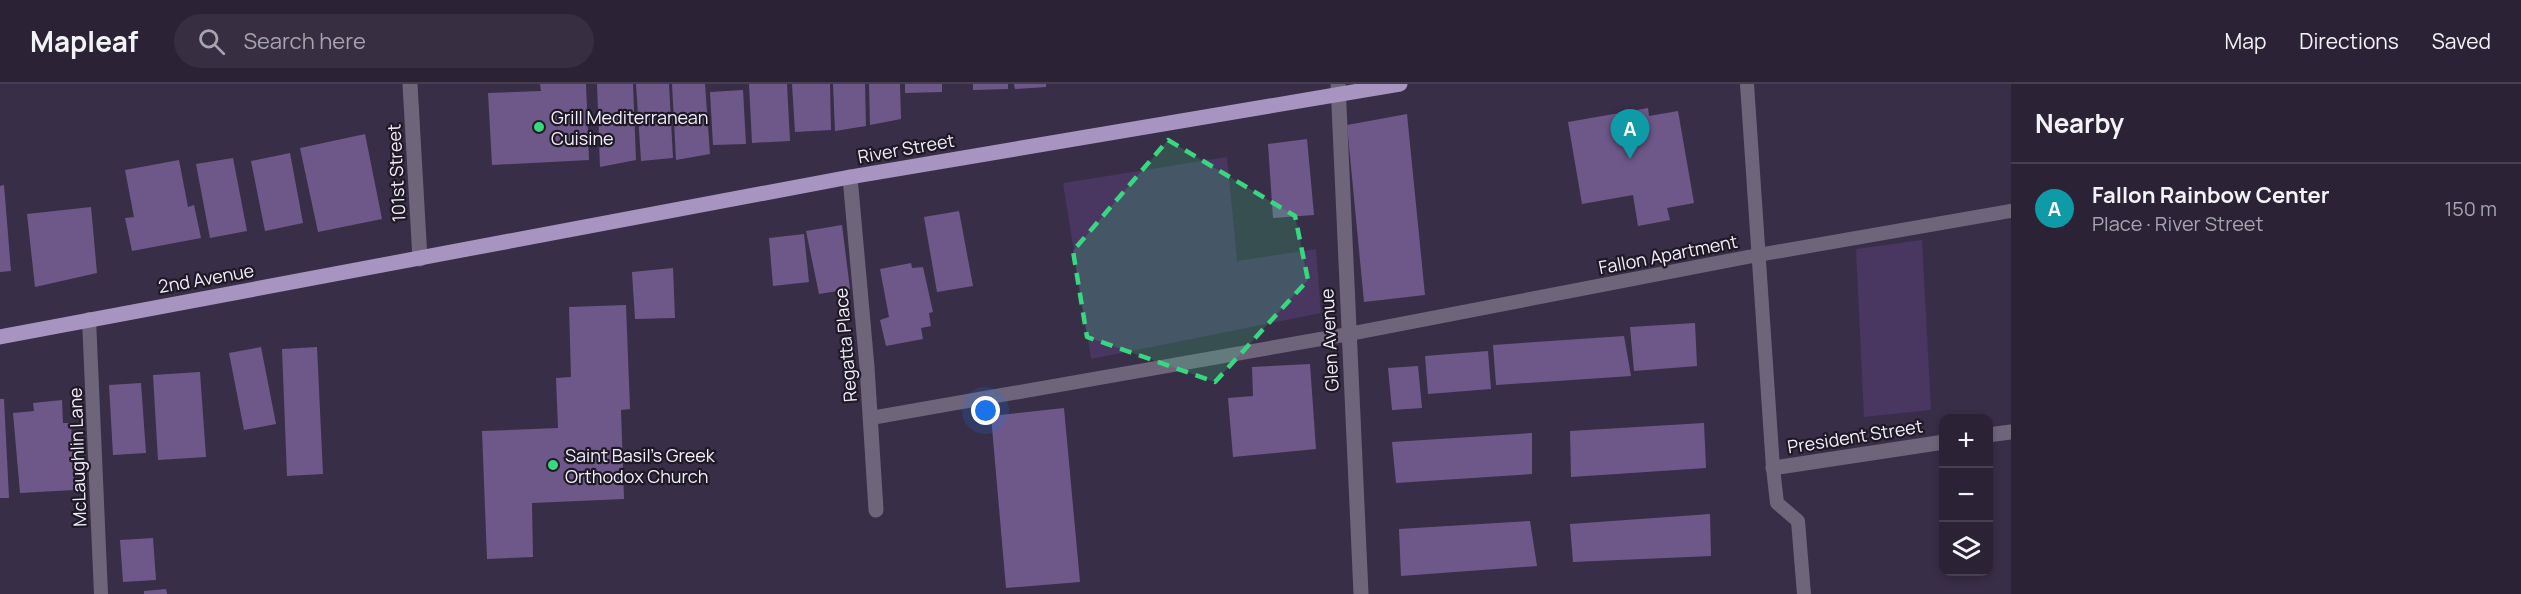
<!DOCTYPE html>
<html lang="en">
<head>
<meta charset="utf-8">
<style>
	:root { --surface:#2b2235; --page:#372f41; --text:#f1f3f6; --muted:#a6a4ad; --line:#473f50; --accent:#d93025 }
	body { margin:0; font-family:Manrope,sans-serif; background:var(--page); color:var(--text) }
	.controls { position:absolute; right:18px; bottom:18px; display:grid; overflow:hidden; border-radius:12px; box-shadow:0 3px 9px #0003 }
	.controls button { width:54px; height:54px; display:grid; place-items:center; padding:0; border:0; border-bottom:2px solid var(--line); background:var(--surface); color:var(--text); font:30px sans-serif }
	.you { position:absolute; left:986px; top:327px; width:21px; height:21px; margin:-15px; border:4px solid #fff; border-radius:50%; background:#1a73e8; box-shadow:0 0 0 9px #1a73e833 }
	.badge { display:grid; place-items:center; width:39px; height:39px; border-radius:50%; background:var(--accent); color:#fff; font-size:20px; font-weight:700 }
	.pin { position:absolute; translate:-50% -50px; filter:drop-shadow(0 2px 3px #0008) }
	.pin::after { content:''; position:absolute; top:32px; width:21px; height:18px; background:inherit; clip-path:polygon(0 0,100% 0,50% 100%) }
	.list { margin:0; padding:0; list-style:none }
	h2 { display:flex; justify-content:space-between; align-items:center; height:78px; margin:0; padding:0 24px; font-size:26px }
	h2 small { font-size:20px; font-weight:400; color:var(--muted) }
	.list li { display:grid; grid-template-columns:39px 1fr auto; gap:18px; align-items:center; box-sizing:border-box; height:90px; padding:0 24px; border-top:2px solid var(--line) }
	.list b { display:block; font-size:22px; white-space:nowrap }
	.list p { margin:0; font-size:20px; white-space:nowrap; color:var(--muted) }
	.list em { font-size:20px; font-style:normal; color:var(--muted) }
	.icon { flex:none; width:33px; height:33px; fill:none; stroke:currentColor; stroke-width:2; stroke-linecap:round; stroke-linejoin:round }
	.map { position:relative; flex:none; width:2011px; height:510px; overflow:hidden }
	header { display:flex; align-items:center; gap:36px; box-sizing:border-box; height:84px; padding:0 30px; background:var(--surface); border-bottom:2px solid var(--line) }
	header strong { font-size:28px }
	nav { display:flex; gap:33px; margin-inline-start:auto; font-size:21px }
	.search { width:420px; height:54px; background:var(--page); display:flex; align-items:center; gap:15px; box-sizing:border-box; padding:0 21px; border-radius:33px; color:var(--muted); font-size:22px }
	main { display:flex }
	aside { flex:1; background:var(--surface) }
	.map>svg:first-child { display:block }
	.green { fill:#493661 }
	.building { fill:#6e5889 }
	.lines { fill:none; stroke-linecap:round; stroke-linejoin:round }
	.service { stroke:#6e657b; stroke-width:14 }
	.minor { stroke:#6e657b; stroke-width:15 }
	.primary { stroke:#a794c1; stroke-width:15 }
	.marked { fill:#37d880; fill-opacity:0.2; stroke:#37d880; stroke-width:4.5; stroke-dasharray:12 8; stroke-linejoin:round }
	.poi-dot { fill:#37d880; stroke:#1e1924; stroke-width:2 }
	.labels { text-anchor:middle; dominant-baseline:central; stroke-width:4.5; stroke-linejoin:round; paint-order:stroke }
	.poi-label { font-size:18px; fill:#f3edfd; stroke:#1e1924; text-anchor:start }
	.street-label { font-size:18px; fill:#f3edfd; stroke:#1e1924 }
</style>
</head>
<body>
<header>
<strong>Mapleaf</strong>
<div class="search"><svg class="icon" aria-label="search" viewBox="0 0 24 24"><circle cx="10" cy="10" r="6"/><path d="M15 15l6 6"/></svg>Search here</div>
<nav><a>Map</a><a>Directions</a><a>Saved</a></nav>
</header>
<main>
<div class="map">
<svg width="2011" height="510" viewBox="0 0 2011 510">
	<rect width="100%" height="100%" fill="#392e47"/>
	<g class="green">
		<polygon points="1227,73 1237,177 1316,165 1321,229 1091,275 1063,99"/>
		<polygon points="1922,156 1931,326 1864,333 1856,165"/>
	</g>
	<g class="building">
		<polygon points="540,0 586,0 589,76 492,81 488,9 541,7"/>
		<polygon points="597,0 633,0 636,76 600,83"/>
		<polygon points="636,0 669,0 673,74 641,77"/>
		<polygon points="672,0 705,0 710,70 676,76"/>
		<polygon points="749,0 787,0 790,57 752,59"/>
		<polygon points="792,0 830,0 831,46 795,48"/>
		<polygon points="833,0 865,0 866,42 835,47"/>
		<polygon points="869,0 900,0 901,35 870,41"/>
		<polygon points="905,0 942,0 942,8 905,9"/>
		<polygon points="973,0 1008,0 1008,5 973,6"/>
		<polygon points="1014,0 1046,0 1046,3 1015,5"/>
		<polygon points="743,6 746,60 713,61 710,8"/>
		<polygon points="1648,24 1649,32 1678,27 1694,119 1667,124 1670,136 1638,142 1633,111 1582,120 1568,38"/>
		<polygon points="1407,30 1425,211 1364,218 1347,41"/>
		<polygon points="365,50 382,135 318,148 300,64"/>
		<polygon points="1307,55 1314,131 1273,134 1268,60"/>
		<polygon points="290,69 303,139 265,147 251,77"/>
		<polygon points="233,74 247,147 210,154 196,80"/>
		<polygon points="179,76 188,123 194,121 201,154 132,167 125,134 134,133 125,86"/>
		<polygon points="4,101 11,187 0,188 0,102"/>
		<polygon points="91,123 97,189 35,203 27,130"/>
		<polygon points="959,127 973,202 937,208 924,133"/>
		<polygon points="842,141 850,205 819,210 806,147"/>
		<polygon points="804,150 809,198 773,202 769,154"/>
		<polygon points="911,179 912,184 923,183 933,228 929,229 931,242 921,244 923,255 886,262 880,236 889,233 880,185"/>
		<polygon points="673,184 675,234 635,235 632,188"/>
		<polygon points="626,221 630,325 621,326 624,415 532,419 533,473 487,475 482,347 558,344 556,294 571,293 569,223"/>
		<polygon points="1695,239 1697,282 1634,287 1630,243"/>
		<polygon points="1624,252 1631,292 1496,301 1493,261"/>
		<polygon points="261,263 276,340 244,346 229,269"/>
		<polygon points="317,263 323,390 287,392 282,265"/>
		<polygon points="1488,267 1491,305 1428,310 1425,272"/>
		<polygon points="1310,280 1316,365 1233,373 1228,314 1253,312 1252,283"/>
		<polygon points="1418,282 1422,324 1392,326 1388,284"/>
		<polygon points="200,288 206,373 158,376 153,291"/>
		<polygon points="141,299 146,369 113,371 109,301"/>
		<polygon points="0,315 4,315 9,414 0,414"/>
		<polygon points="62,316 63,339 71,339 74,406 20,409 13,329 34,327 33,319"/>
		<polygon points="1064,324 1080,498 1006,504 991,332"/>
		<polygon points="1704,339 1706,384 1571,393 1570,347"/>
		<polygon points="1532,349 1532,390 1396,399 1392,358"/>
		<polygon points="1710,430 1711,472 1573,478 1570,440"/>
		<polygon points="1530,437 1537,482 1401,492 1399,445"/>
		<polygon points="153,454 156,496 123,498 120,456"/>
		<polygon points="166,505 167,510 144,510 144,507"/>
	</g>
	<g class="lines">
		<g class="service">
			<polyline points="1747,0 1773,384 1777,419 1798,437 1804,510"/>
			<polyline points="89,235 101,510"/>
			<polyline points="871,334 1349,250 1758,171 2011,127"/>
		</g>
		<g class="minor">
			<polyline points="410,0 420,175"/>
			<polyline points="1338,0 1361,510"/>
			<polyline points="850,93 867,283 876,426"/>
			<polyline points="1988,351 2011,348"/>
			<polyline points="1773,384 1944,358"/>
		</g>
		<polyline class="primary" points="0,253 850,93 1400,0"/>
	</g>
	<path class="marked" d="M 1168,56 L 1295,132 L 1308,196 L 1215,298 L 1087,253 L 1073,167 Z"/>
	<g class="poi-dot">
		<circle cx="539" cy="43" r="6"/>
		<circle cx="553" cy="381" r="6"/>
	</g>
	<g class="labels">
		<g class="poi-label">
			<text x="551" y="33">Grill Mediterranean<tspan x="551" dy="21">Cuisine</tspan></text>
			<text x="565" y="371">Saint Basil's Greek<tspan x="565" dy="21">Orthodox Church</tspan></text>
		</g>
		<g class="street-label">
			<text transform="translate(906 64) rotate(-10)">River Street</text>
			<text transform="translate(396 89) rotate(-93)">101st Street</text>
			<text transform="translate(1668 170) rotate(-11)">Fallon Apartment</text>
			<text transform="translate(206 194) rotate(-10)">2nd Avenue</text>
			<text transform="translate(1329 256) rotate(-93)">Glen Avenue</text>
			<text transform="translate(845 261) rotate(-95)">Regatta Place</text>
			<text transform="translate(1855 352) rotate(-9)">President Street</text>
			<text transform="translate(77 373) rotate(-92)">McLaughlin Lane</text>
		</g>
	</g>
</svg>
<div class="controls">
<button>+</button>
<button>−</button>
<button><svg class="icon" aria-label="layers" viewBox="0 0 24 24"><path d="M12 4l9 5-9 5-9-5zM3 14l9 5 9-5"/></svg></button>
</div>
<div class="you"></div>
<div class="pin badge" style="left:1630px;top:75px;background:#0f9aa8">A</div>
</div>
<aside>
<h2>Nearby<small></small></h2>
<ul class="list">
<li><span class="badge" style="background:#0f9aa8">A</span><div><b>Fallon Rainbow Center</b><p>Place · River Street</p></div><em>150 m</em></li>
</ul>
</aside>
</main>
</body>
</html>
